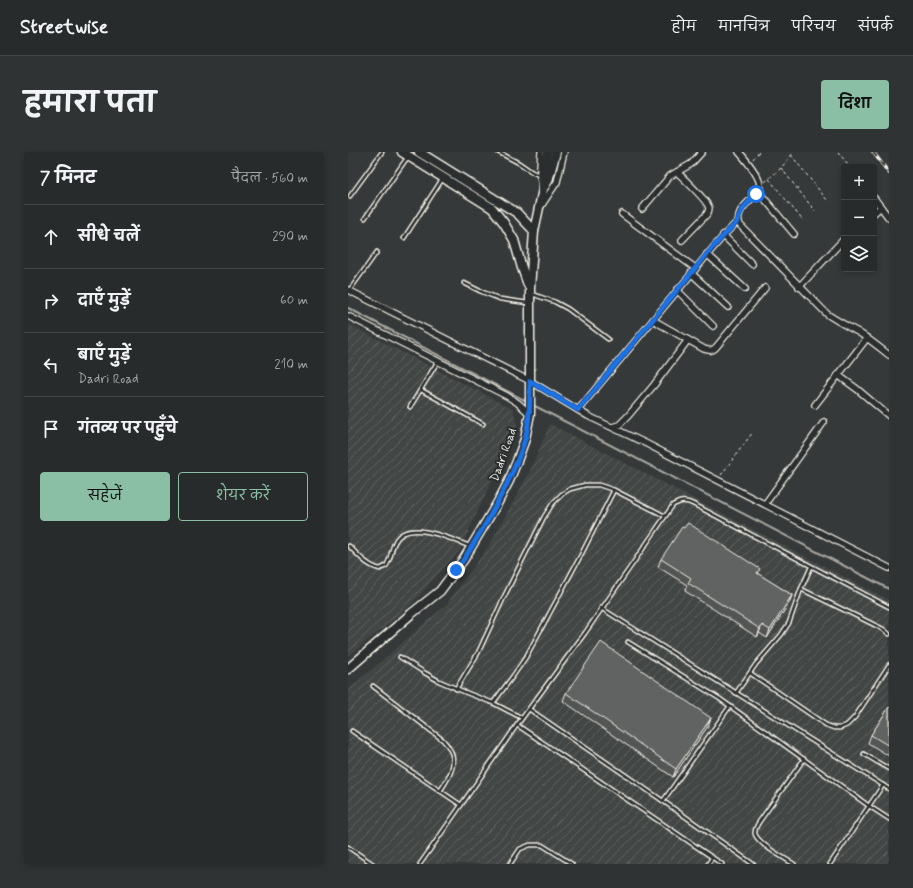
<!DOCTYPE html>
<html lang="hi">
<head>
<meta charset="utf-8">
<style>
	:root { --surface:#282b2b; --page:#303333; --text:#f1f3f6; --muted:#a5a7a9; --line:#444747; --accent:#8abfa5 }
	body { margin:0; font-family:Mynerve,"Playpen Sans Deva",sans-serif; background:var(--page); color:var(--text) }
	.controls { position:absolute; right:12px; top:12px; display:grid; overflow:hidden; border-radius:4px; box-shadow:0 2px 6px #0003 }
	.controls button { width:36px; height:36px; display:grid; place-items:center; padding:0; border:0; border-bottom:1px solid var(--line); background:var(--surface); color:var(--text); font:20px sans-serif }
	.stop { position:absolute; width:12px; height:12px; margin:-9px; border:3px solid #1a73e8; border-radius:50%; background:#fff }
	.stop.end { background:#1a73e8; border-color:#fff; box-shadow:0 1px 4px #0008 }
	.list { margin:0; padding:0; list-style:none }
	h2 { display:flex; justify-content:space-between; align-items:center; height:52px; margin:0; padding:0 16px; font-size:17px }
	h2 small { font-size:13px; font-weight:400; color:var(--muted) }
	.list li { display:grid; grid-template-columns:26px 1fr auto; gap:12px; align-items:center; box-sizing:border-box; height:64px; padding:0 16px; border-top:1px solid var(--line) }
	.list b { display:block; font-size:15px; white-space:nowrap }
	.list p { margin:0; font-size:13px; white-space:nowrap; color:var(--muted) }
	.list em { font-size:13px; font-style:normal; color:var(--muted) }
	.actions { display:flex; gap:8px; padding:12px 16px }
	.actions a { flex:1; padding:9px 0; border:1px solid var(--accent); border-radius:4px; text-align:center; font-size:14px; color:var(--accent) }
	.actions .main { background:var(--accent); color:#111 }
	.icon { flex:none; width:22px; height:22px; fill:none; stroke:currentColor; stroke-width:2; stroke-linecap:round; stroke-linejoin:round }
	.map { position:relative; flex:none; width:541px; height:712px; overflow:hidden; border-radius:4px }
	header { display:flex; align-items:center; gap:24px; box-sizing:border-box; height:56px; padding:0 20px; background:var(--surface); border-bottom:1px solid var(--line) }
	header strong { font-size:19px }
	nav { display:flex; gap:22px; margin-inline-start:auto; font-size:14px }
	.intro { display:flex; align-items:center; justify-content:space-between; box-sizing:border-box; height:96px; padding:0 24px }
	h1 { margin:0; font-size:28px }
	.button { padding:10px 18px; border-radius:4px; background:var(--accent); color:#111; font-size:14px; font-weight:700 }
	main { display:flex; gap:24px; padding:0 24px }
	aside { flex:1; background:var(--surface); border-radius:4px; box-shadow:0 2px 6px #0003 }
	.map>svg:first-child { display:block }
	.industrial { fill:url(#industrial-furrows) }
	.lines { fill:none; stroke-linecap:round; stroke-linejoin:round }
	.stream { stroke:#a8a7a1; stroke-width:2 }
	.lane-casing { stroke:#f4f1e8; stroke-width:5.5 }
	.street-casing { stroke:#f4f1e8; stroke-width:8 }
	.secondary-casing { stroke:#f4f1e8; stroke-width:11 }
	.path { stroke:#f4f1e8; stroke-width:1; stroke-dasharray:3 3; stroke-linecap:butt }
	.lane { stroke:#2a2d2e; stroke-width:2.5 }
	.street { stroke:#2a2d2e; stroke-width:5.5 }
	.secondary { stroke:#2a2d2e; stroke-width:8 }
	.rail-casing { stroke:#f4f1e8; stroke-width:3.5 }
	.rail { stroke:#2a2d2e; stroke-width:2; stroke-dasharray:6; stroke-linecap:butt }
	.wall { fill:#535554; stroke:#f4f1e8 }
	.shaded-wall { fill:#444545; stroke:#f4f1e8 }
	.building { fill:#616362; stroke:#f4f1e8 }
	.route { stroke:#1a73e8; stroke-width:5 }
	.labels { text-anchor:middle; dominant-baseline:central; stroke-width:4; stroke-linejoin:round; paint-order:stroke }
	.street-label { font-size:12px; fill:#f4f1e8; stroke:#2a2d2e }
</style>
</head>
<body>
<header>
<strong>Streetwise</strong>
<nav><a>होम</a><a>मानचित्र</a><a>परिचय</a><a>संपर्क</a></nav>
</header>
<div class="intro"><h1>हमारा पता</h1><a class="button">दिशा</a></div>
<main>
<aside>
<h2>7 मिनट<small>पैदल · 560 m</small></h2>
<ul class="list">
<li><svg class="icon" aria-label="ahead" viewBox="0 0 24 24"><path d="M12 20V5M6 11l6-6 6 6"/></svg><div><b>सीधे चलें</b></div><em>290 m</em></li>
<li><svg class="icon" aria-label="right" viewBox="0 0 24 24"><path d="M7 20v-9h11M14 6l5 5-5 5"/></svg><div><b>दाएँ मुड़ें</b></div><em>60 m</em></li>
<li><svg class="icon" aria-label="left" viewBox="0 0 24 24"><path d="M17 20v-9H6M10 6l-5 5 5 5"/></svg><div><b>बाएँ मुड़ें</b><p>Dadri Road</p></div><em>210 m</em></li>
<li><svg class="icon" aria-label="arrive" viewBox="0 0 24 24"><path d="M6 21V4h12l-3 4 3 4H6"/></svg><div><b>गंतव्य पर पहुँचे</b></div></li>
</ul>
<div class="actions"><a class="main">सहेजें</a><a>शेयर करें</a></div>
</aside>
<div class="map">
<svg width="541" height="712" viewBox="0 0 541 712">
	<defs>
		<pattern id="industrial-furrows" width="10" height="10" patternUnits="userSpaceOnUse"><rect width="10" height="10" fill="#434645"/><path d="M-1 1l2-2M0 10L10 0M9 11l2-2" fill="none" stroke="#5f6160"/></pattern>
	</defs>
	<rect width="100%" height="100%" fill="#363939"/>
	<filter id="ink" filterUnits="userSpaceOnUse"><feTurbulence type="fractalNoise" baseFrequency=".025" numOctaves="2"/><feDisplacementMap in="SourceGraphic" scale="8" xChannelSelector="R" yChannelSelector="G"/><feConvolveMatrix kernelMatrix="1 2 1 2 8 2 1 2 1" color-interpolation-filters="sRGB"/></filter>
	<g filter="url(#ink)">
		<g class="industrial">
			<polygon points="0,172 165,257 169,274 112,398 59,457 0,504"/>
			<polygon points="202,272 541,448 541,712 0,712 0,538 99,452 142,392 181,321"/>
		</g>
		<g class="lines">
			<g class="stream">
				<polyline points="0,156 180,250"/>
				<polyline points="185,253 541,437"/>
			</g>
			<defs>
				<g id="lane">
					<polyline points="150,0 171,11 184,20 191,23"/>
					<polyline points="2,44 34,0"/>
					<polyline points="17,66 59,6"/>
					<polyline points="56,86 95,26"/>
					<polyline points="116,131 132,139 152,147 180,151"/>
					<polyline points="1,139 29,100"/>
					<polyline points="184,142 207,150 220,157 260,187"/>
					<polyline points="73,238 135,272"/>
					<polyline points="62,255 90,209"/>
					<path d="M 1,394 C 10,403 19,414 32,417 C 34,416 36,415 38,414 C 43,408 43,397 47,390 C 58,366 104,387 121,394"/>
					<polyline points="453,437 535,477 541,482"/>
					<polyline points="253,456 541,637"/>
					<polyline points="280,490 372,547 521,654 541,667"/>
					<polyline points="52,505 77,521 91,529 119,541 145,551 174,566"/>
					<polyline points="402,521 478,573 486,576 492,576 499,573 507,565 541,513"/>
					<path d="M 25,534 L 95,588 C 97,591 100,593 101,596 C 111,611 100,627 92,639"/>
					<polyline points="108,537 130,501 157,443 196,365 205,351 214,342 222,337 237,333 251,333 266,338 317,364"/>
					<polyline points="388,541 408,512 433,483 441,471 453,437 463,415"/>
					<polyline points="145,551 165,524 178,505 233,403 266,338"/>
					<polyline points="181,557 283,627 315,649 405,712"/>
					<polyline points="169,573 374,712"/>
					<polyline points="4,579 113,653"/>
					<polyline points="516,602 541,617"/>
					<polyline points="315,649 382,554"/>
					<polyline points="0,695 25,712"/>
					<path d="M 72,712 L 169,573 L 237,481 L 325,353 C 333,349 337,348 345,352 L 541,455"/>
					<polyline points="162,712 172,697 182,693 194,693 224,712"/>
					<polyline points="360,712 364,706"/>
					<path d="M 446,712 C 436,706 411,693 407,682 C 406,677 409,674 411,670 L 456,607"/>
					<polyline points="482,712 535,633"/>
				</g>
				<g id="street">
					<path d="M 391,0 C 398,8 412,24 412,34 C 412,46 384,55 392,73 L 479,162 C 489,169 499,174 510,180 C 521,187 531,195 541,203"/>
					<path d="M 329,20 C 335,26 360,49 361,56 C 361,59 360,60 359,62 L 334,88"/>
					<polyline points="192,24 192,15 193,0"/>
					<polyline points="410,39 446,82"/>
					<polyline points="526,46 541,66"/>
					<polyline points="193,54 209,30 216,0"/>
					<polyline points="294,57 322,24 343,12 354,0"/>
					<polyline points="526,61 533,55"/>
					<polyline points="274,62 347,116"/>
					<polyline points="375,83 404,112"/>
					<polyline points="359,102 397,137"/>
					<polyline points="343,121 380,155"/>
					<polyline points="451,135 496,87"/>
					<polyline points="0,138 182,229 240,264 297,291 541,416"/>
					<polyline points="329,138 365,174"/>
					<polyline points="0,164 159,244 170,251 182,262"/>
					<path d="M 305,168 L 356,197 C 362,199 365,199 369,194 L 417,136"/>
					<polyline points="490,223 509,237 541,264"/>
					<polyline points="467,253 519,186"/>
					<polyline points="230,258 365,96 378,81 390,69"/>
					<polyline points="264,275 271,273 280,264 306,233 340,188"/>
					<polyline points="417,352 476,270"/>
				</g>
				<g id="secondary">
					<polyline points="54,0 144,56 156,71 166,88 174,116 180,133"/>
					<polyline points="71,0 169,61 186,79"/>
					<polyline points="195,37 200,29 208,0"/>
					<polyline points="0,517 63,462 92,439 116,407 150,350 161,329 169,309 177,287 182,262 182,137 186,79 195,37 194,25 200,0"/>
				</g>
			</defs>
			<use href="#lane" class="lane-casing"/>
			<use href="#street" class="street-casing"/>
			<use href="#secondary" class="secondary-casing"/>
			<g class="path">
				<polyline points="490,0 502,15"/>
				<polyline points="443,3 479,48"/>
				<polyline points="405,7 411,0"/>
				<polyline points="433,16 467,59"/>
				<polyline points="421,27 456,70"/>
				<polyline points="417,30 433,16 446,0"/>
				<polyline points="373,323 405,280"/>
			</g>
			<use href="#lane" class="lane"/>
			<use href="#street" class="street"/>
			<use href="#secondary" class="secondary"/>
			<defs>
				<polyline id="rail" points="525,0 541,21"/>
			</defs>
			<use href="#rail" class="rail-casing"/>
			<use href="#rail" class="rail"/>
		</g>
		<g class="wall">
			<polygon points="313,407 410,422 444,443 441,451 419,486 411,481 409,485 337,439 339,433 310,415"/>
			<polygon points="218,541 360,574 325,625 215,549"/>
			<polygon points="541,555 541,604 520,591 523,583"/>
		</g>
		<g class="shaded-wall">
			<polygon points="444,443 441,451 419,486 422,478"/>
			<polygon points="414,473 411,481 409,485 412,477"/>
			<polygon points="363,566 360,574 325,625 328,617"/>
		</g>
		<g class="building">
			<polygon points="340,371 412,417 409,421 444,443 422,478 414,473 412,477 340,431 343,426 313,407 334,375 336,376"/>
			<polygon points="253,490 363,566 328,617 218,541"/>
			<polygon points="541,555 541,594 523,583"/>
		</g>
	</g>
	<g class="lines" filter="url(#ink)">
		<path class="route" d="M 108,418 C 120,403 128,387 138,371 C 153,344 168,317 177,287 C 182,268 182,248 182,229 L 230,258 L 364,96 L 378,81 L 390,69 C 391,58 401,50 408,42"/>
	</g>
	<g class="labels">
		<g class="street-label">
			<text transform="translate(156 303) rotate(-70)">Dadri Road</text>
		</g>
	</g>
</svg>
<div class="controls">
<button>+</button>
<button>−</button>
<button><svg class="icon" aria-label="layers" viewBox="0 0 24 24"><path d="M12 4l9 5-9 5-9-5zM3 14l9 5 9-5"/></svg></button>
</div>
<div class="stop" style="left:408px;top:42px"></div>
<div class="stop end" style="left:108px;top:418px"></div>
</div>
</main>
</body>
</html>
